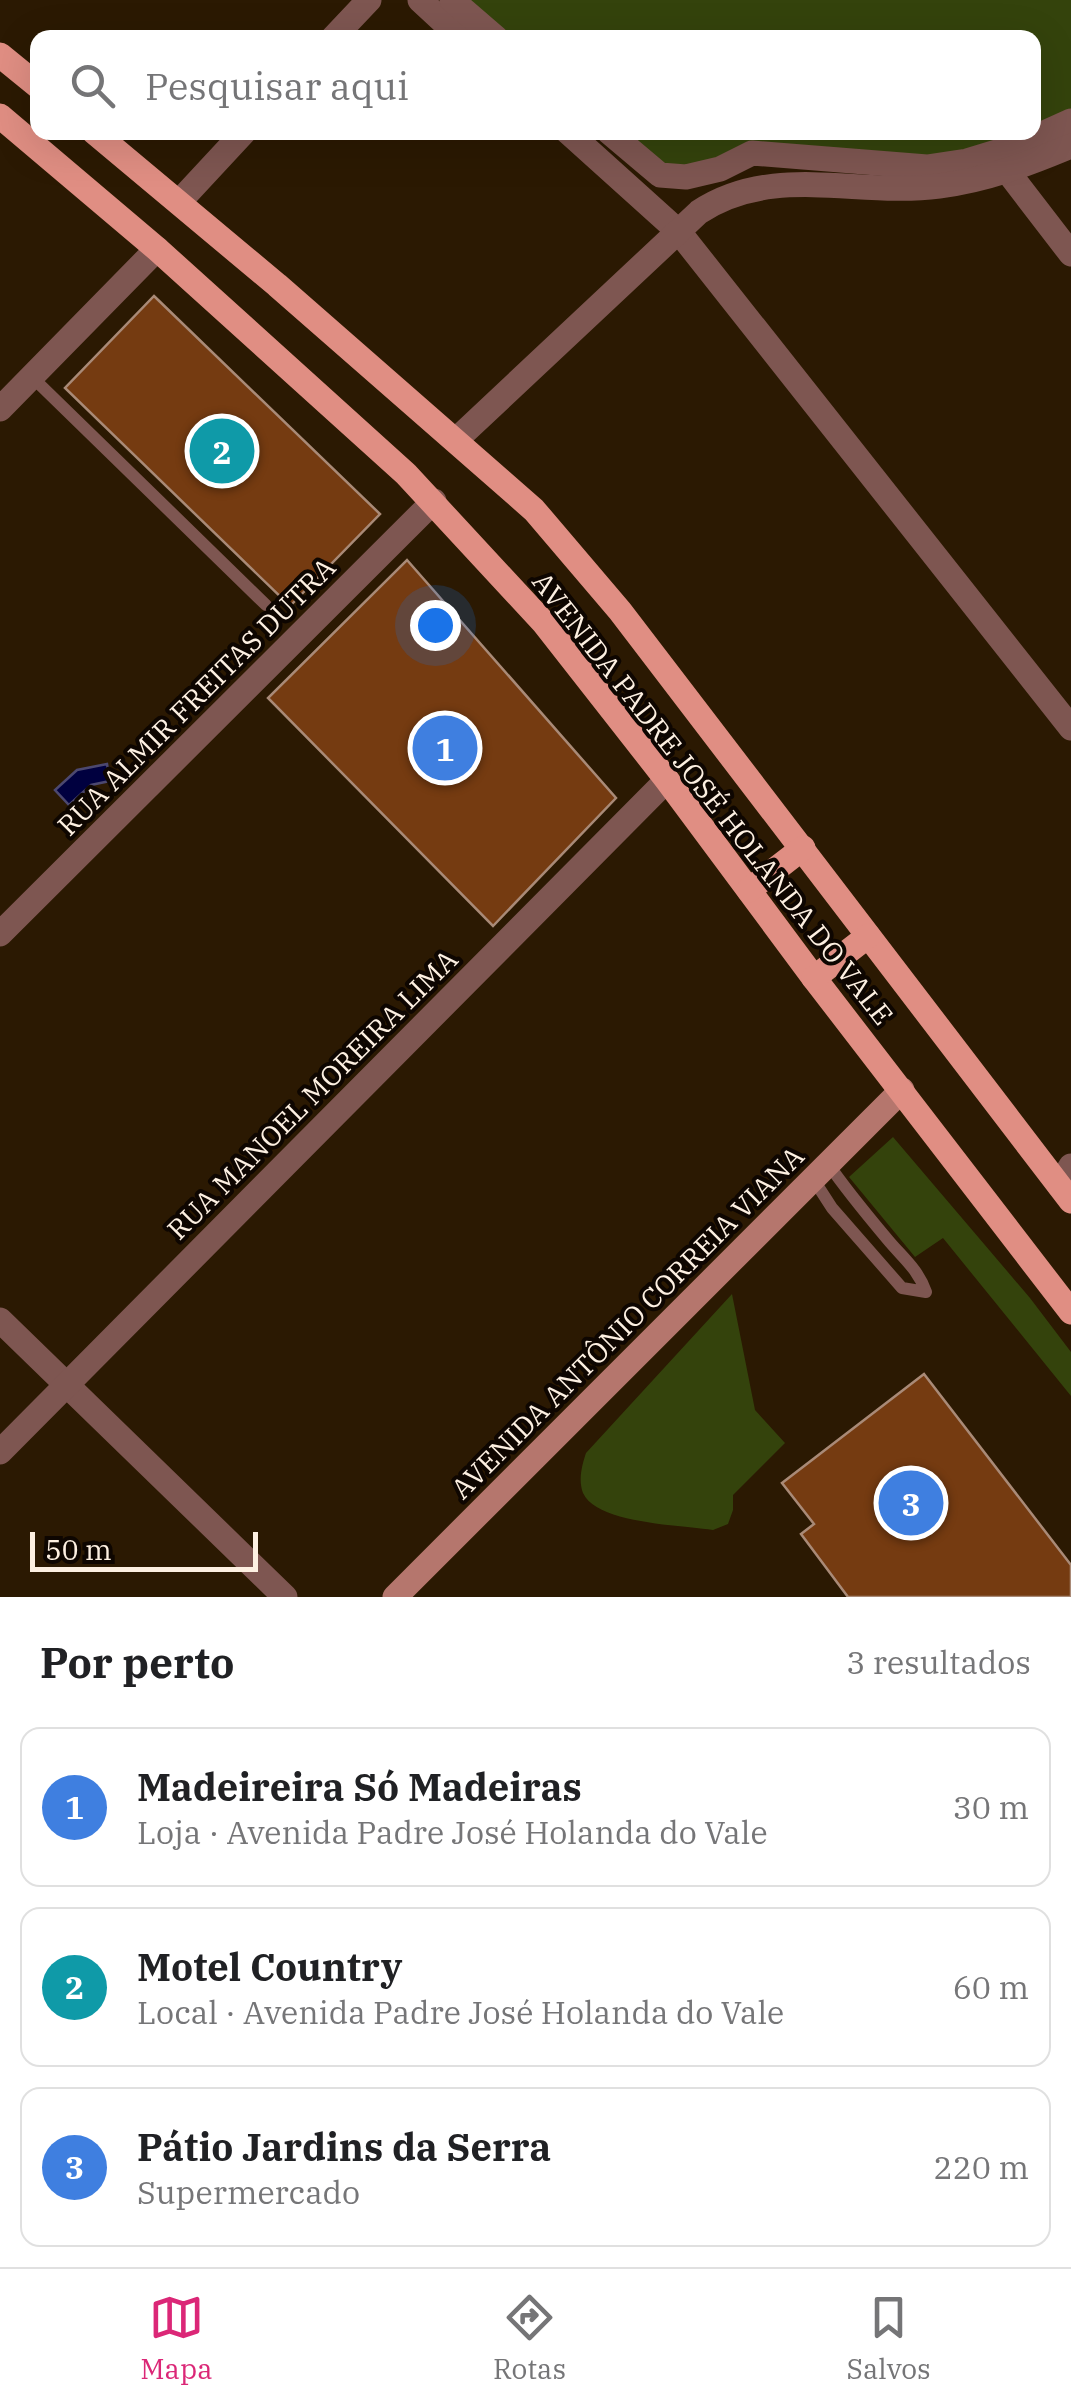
<!DOCTYPE html>
<html lang="pt">
<head>
<meta charset="utf-8">
<style>
	:root { --surface:#fff; --page:#f6f6f6; --text:#202124; --muted:#757577; --line:#e0e0e0; --accent:#db2777 }
	body { margin:0; font-family:"IBM Plex Serif",serif; background:var(--page); color:var(--text) }
	.scale { position:absolute; left:30px; bottom:25px; width:228px; box-sizing:border-box; padding-left:10px; border:5px solid #fdf0e2; border-top:0; font-size:28px; line-height:35px; white-space:nowrap; color:#fdf0e2; -webkit-text-stroke:8px #0e0601; paint-order:stroke }
	.you { position:absolute; left:435px; top:625px; width:35px; height:35px; margin:-25px; border:8px solid #fff; border-radius:50%; background:#1a73e8; box-shadow:0 0 0 15px #1a73e833 }
	.badge { display:grid; place-items:center; width:65px; height:65px; border-radius:50%; background:var(--accent); color:#fff; font-size:32px; font-weight:700 }
	.pin { position:absolute; translate:-50% -50%; border:5px solid #fff; box-shadow:0 2px 10px #0006 }
	.list { margin:0; padding:0; list-style:none }
	h2 { display:flex; justify-content:space-between; align-items:center; height:130px; margin:0; padding:0 40px; font-size:42px }
	h2 small { font-size:32px; font-weight:400; color:var(--muted) }
	.list li { display:grid; grid-template-columns:65px 1fr auto; gap:30px; align-items:center; box-sizing:border-box; height:160px; margin:0 20px 20px; padding:0 20px; border:2px solid var(--line); border-radius:20px }
	.list b { display:block; font-size:38px; white-space:nowrap }
	.list p { margin:0; font-size:32px; white-space:nowrap; color:var(--muted) }
	.list em { font-size:32px; font-style:normal; color:var(--muted) }
	.icon { flex:none; width:55px; height:55px; fill:none; stroke:currentColor; stroke-width:2; stroke-linecap:round; stroke-linejoin:round }
	.map { position:relative; flex:none; width:1071px; height:1597px; overflow:hidden }
	.search { position:absolute; background:var(--surface); box-shadow:0 10px 40px #0002; left:30px; right:30px; top:30px; height:110px; display:flex; align-items:center; gap:25px; box-sizing:border-box; padding:0 35px; border-radius:20px; color:var(--muted); font-size:38px }
	.sheet { height:670px; background:var(--surface) }
	nav { display:flex; justify-content:space-around; align-items:center; box-sizing:border-box; height:140px; border-top:2px solid var(--line); background:var(--surface); font-size:28px; color:var(--muted) }
	nav a { display:grid; justify-items:center; gap:5px }
	nav .on { color:var(--accent) }
	.map>svg:first-child { display:block }
	.green { fill:#34430c }
	.water { fill:#00003f; stroke:#4c4870; stroke-width:2.5 }
	.building { fill:#753b11; stroke:#a98a77; stroke-width:2.5 }
	.lines { fill:none; stroke-linecap:round; stroke-linejoin:round }
	.lane { stroke:#7e5651; stroke-width:12 }
	.street { stroke:#7e5651; stroke-width:25 }
	.secondary { stroke:#b5766d; stroke-width:25 }
	.primary { stroke:#e08e83; stroke-width:25 }
	.labels { text-anchor:middle; dominant-baseline:central; stroke-width:8; stroke-linejoin:round; paint-order:stroke }
	.street-label { font-size:28px; fill:#fdf0e2; stroke:#0e0601 }
</style>
</head>
<body>
<div class="map">
<svg width="1071" height="1597" viewBox="0 0 1071 1597">
	<rect width="100%" height="100%" fill="#2b1902"/>
	<g class="green">
		<polygon points="452,0 1071,0 1071,121 967,161 766,154 686,177 609,133 1034,132 1034,38 496,37"/>
		<polygon points="893,1137 1030,1298 1071,1352 1071,1396 943,1238 915,1257 849,1177"/>
		<path d="M 732,1294 L 755,1410 L 785,1443 L 733,1495 L 733,1510 L 728,1524 L 713,1530 C 682,1525 597,1524 583,1493 C 578,1480 582,1465 586,1453 Z"/>
	</g>
	<polygon class="water" points="107,764 110,781 91,785 69,805 55,790 77,770"/>
	<g class="building">
		<polygon points="154,296 380,514 290,606 65,388"/>
		<polygon points="407,560 616,798 493,926 268,698"/>
		<polygon points="924,1374 1071,1565 1071,1597 848,1597 801,1534 814,1524 782,1483"/>
	</g>
	<g class="lines">
		<g class="lane">
			<polyline points="31,376 266,605"/>
			<path d="M 812,1177 L 832,1208 L 902,1288 L 926,1292 C 918,1269 903,1258 888,1240 C 867,1215 846,1190 827,1162"/>
		</g>
		<g class="street">
			<polyline points="420,0 461,38"/>
			<polyline points="452,0 496,38"/>
			<polyline points="333,38 369,0"/>
			<polyline points="568,132 679,232 1071,728"/>
			<polyline points="609,132 660,175 686,177 720,169 752,153 927,167 967,161 1013,147 1071,121"/>
			<polyline points="1008,172 1071,254"/>
			<polyline points="179,202 244,132"/>
			<polyline points="0,409 157,249"/>
			<path d="M 456,440 L 699,212 C 773,163 858,197 939,186 C 986,180 1028,164 1071,146"/>
			<polyline points="0,934 434,501"/>
			<polyline points="1059,1185 1071,1166"/>
			<polyline points="0,1320 285,1597"/>
			<polyline points="0,1452 667,780"/>
		</g>
		<polyline class="secondary" points="395,1597 902,1090"/>
		<g class="primary">
			<polyline points="0,55 38,86"/>
			<polyline points="0,116 157,249 406,474 544,623 667,780 814,978 1071,1312"/>
			<polyline points="94,132 277,285 534,510 620,611 1071,1201"/>
			<polyline points="749,890 803,848"/>
			<polyline points="814,978 868,936"/>
		</g>
	</g>
	<g class="labels">
		<g class="street-label">
			<text transform="translate(196 696) rotate(-45)">RUA ALMIR FREITAS DUTRA</text>
			<text transform="translate(713 798) rotate(52)">AVENIDA PADRE JOSÉ HOLANDA DO VALE</text>
			<text transform="translate(312 1094) rotate(-45)">RUA MANOEL MOREIRA LIMA</text>
			<text transform="translate(627 1322) rotate(-45)">AVENIDA ANTÔNIO CORREIA VIANA</text>
		</g>
	</g>
</svg>
<div class="scale">50 m</div>
<div class="you"></div>
<div class="pin badge" style="left:445px;top:748px;background:#3f7fe0">1</div>
<div class="pin badge" style="left:222px;top:451px;background:#0f9aa8">2</div>
<div class="pin badge" style="left:911px;top:1503px;background:#3f7fe0">3</div>
<div class="search"><svg class="icon" aria-label="search" viewBox="0 0 24 24"><circle cx="10" cy="10" r="6"/><path d="M15 15l6 6"/></svg>Pesquisar aqui</div>
</div>
<section class="sheet">
<h2>Por perto<small>3 resultados</small></h2>
<ul class="list">
<li><span class="badge" style="background:#3f7fe0">1</span><div><b>Madeireira Só Madeiras</b><p>Loja · Avenida Padre José Holanda do Vale</p></div><em>30 m</em></li>
<li><span class="badge" style="background:#0f9aa8">2</span><div><b>Motel Country</b><p>Local · Avenida Padre José Holanda do Vale</p></div><em>60 m</em></li>
<li><span class="badge" style="background:#3f7fe0">3</span><div><b>Pátio Jardins da Serra</b><p>Supermercado</p></div><em>220 m</em></li>
</ul>
</section>
<nav>
<a class="on"><svg class="icon" aria-label="map" viewBox="0 0 24 24"><path d="M3 6l6-2 6 2 6-2v14l-6 2-6-2-6 2zM9 4v14M15 6v14"/></svg>Mapa</a>
<a><svg class="icon" aria-label="directions" viewBox="0 0 24 24"><path d="M12 3l9 9-9 9-9-9zM9 14v-3h6M13 9l2 2-2 2"/></svg>Rotas</a>
<a><svg class="icon" aria-label="saved" viewBox="0 0 24 24"><path d="M7 4h10v16l-5-4-5 4z"/></svg>Salvos</a>
</nav>
</body>
</html>
